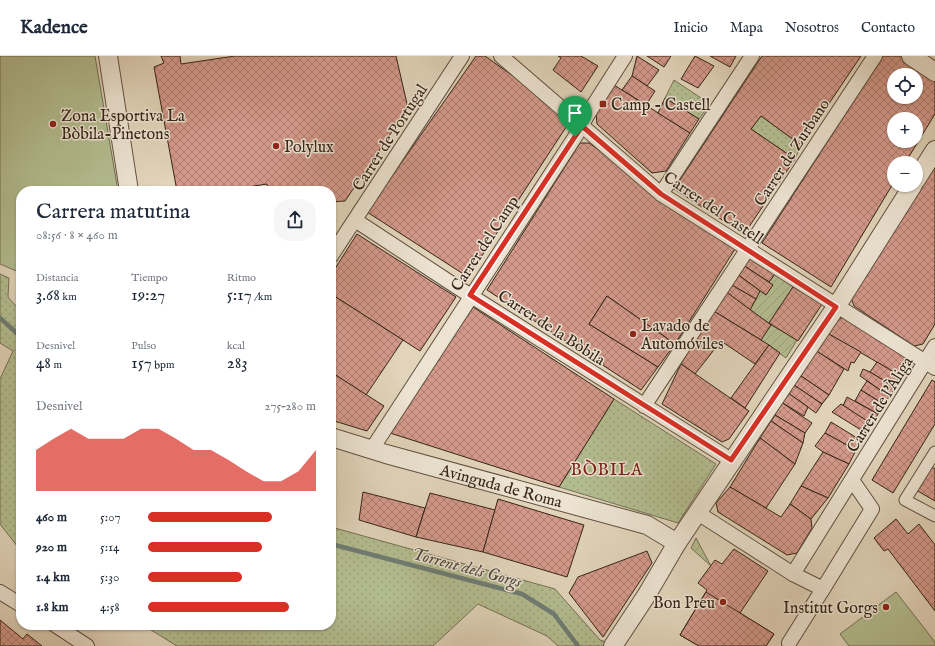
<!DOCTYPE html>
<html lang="es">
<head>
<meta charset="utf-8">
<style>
	:root { --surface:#fff; --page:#f6f6f7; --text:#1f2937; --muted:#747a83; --line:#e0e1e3; --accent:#d93025 }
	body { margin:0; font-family:"IM FELL English",serif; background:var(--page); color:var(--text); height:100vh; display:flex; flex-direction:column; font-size:15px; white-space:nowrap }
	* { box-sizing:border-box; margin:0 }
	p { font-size:13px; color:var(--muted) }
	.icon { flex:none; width:22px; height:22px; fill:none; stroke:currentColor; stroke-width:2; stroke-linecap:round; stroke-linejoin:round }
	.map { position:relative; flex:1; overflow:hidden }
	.side { position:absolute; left:16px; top:130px; width:320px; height:444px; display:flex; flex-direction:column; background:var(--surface); border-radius:16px; box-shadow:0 1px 3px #0004 }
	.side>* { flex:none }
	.tools { position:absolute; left:887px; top:12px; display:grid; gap:8px }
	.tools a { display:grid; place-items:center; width:36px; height:36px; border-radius:50%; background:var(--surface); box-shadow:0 1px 3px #0004; font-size:20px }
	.pin { position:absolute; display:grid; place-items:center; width:34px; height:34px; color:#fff; margin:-41px -17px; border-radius:50% 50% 50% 0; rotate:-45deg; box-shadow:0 0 4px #0007 }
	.pin .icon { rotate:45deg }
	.round { display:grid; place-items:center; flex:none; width:42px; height:42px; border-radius:16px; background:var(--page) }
	.headline { display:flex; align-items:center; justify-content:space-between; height:68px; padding:0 20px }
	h1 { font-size:22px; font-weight:600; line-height:30px }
	.metrics { display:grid; grid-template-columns:repeat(3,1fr); gap:6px; height:68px; padding:4px 20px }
	.metrics div { display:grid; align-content:center }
	.metrics b { font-size:17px; font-weight:600 }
	.metrics small { font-size:11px; font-weight:400 }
	.metrics p { font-size:11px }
	.chart { height:112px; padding:8px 20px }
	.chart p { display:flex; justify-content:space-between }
	.chart svg { width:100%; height:72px; margin-top:4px; fill:var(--accent); opacity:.7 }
	ul { padding:0 20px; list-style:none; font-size:13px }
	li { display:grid; grid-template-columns:64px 48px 1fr; align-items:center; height:30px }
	li i { height:10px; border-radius:5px; background:var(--accent) }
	header { display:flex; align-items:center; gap:24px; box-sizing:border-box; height:56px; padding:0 20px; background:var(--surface); border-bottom:1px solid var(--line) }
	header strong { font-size:19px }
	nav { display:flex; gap:22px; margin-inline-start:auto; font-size:14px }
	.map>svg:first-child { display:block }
	.grass { fill:url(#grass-dots); stroke:#747054 }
	.park { fill:#b3bd90; stroke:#747054 }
	.garden { fill:url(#garden-furrows); stroke:#747054 }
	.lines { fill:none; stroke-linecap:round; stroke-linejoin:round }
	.stream { stroke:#6e7d74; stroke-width:4.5 }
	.building { fill:url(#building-cross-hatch); stroke:#362418; fill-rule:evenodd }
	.pedestrian-casing { stroke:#615040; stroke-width:13 }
	.minor-casing { stroke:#615040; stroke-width:16 }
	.tertiary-casing { stroke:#615040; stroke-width:20 }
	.pedestrian { stroke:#ece3d2; stroke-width:11 }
	.minor { stroke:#ece3d2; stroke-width:14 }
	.tertiary { stroke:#ece3d2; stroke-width:18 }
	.route-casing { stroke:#fff; stroke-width:8 }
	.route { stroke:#d93025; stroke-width:5 }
	.poi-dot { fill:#8f2418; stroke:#ece3d2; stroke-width:1.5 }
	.labels { text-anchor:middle; stroke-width:3; stroke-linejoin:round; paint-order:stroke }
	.poi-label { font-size:16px; fill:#362418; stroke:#ece3d2; text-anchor:start }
	.street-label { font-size:16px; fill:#362418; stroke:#ece3d2 }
	.neighbourhood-label { font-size:17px; letter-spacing:1px; fill:#7a1f14; stroke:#ece3d2 }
	.water-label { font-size:17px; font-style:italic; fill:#4e493e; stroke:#ece3d2 }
</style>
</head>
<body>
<header>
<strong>Kadence</strong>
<nav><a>Inicio</a><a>Mapa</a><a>Nosotros</a><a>Contacto</a></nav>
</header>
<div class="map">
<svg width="935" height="590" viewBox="0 0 935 590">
	<defs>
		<pattern id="grass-dots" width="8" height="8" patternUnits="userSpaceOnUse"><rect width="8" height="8" fill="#b3bd90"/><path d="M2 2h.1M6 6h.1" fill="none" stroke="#9ba27b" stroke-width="1.8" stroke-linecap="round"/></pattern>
		<pattern id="garden-furrows" width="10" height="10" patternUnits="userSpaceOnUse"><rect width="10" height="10" fill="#b3bd90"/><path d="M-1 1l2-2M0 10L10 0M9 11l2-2" fill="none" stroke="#9ba27b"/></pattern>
		<pattern id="building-cross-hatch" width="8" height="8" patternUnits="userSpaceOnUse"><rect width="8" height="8" fill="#d4998b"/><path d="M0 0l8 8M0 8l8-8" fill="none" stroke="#ad7d71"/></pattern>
	</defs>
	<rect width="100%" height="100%" fill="#e1d4ba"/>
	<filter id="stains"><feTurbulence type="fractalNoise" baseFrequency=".005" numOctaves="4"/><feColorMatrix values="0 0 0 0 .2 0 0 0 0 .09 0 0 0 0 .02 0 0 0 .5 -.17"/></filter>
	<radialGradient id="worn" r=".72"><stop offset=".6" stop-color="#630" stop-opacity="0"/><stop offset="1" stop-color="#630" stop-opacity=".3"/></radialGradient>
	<g class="grass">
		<polygon points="674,24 710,48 699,63 665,42"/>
		<polygon points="761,60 801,89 795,103 751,73"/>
		<polygon points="0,218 9,222 8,241 21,256 21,495 0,468 0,323 13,295 0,287"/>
		<polygon points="614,343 716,408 678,467 559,431"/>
		<polygon points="331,471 555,533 600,584 618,590 558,590 547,580 478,548 433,590 177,590 143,569 331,569"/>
	</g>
	<g class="park">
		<polygon points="0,0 95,0 118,135 21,135 21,217 0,208"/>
		<polygon points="896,536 935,586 935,590 849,590 840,578"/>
	</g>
	<g class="garden">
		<polygon points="775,218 793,231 769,267 750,254 760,235 766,239 772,229 769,226"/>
		<polygon points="771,269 797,284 786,302 761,284"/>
		<polygon points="696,482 711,510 691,492"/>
	</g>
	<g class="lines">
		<g class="stream">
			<polyline points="0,262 21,281"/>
			<polyline points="331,488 522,538 554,558 578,590"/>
		</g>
	</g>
	<g class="building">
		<polygon points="161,0 180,0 181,8 235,0 396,0 408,52 345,145 331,146 331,135 268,135 267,128 223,135 177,135 154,11 164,7"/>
		<polygon points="476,0 485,0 572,62 468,221 367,156"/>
		<polygon points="558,0 581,0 598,10 581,36 553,14 561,2"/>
		<polygon points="637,0 659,14 647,30 632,20"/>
		<polygon points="647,0 671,0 664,11"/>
		<polygon points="695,0 714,10 698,32 681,23"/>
		<polygon points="710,0 736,0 730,11"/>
		<polygon points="762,0 861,0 801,89 761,60 751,73 795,103 744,178 674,133"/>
		<path d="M883,0H899L935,25V58L905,107H894V126L831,231L762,187ZM894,19H916V41H894ZM894,63H916V85H894Z"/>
		<polygon points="632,20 655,35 646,49 622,34"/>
		<polygon points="614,29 690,77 666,115 652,117 597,68 596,57"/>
		<polygon points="665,42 699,63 690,77 658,57"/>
		<polygon points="580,87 589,87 735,193 675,288 607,240 589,268 658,311 641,334 487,234"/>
		<polygon points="935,110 935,268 923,288 914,290 854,250 851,242"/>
		<polygon points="357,178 456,241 420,295 331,238 331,219"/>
		<polygon points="750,200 775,218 769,226 743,209"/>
		<polygon points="743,209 773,229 766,239 737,218"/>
		<polygon points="737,218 760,235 756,243 730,228"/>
		<polygon points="730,228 756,243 750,254 725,235"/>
		<polygon points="793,231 822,248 798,285 769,267"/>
		<polygon points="725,235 771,269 761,284 712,254"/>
		<polygon points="331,238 403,284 366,339 331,316"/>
		<polygon points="607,240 675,288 658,311 589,268"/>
		<polygon points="473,251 614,343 559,431 390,377"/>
		<polygon points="712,254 769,289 755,308 721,285 695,318 681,308"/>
		<polygon points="846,261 905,299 906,305 899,319 827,277 837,263"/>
		<polygon points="827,277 861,296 854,307 851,306 848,315 815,294"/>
		<polygon points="769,289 780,297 745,352 731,342"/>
		<polygon points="815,294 844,313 829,339 801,320"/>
		<polygon points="877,306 899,319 896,332 870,316"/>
		<polygon points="681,308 749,355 729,383 722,386 662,348"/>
		<polygon points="863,313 870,316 896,332 889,340 860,320"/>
		<polygon points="334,318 384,350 367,375 331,364 331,324"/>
		<polygon points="801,320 829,339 822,348 794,329"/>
		<polygon points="932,324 935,326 935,368 893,437 872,424"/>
		<polygon points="867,325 889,340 885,349 861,334"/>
		<polygon points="794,329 822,348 816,357 788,337"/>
		<polygon points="861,334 885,349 878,358 855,345"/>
		<polygon points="788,337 808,351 804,360 781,346"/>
		<polygon points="847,341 878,358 872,368 843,350"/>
		<polygon points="781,346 812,367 805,377 775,359"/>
		<polygon points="841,348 872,368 866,377 832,356"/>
		<polygon points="775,359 805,377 803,387 771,365"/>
		<polygon points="771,365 803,387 795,408 760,382"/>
		<polygon points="831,366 862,385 856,394 825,377"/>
		<polygon points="825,377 856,394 849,408 823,396 815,390"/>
		<polygon points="760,382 795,408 766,452 730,431"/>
		<polygon points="823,396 849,408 828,442 801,430"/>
		<polygon points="932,411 935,413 935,445 916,434 921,421"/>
		<polygon points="801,430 828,442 811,463 790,448"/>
		<polygon points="730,431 781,461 790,448 811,463 812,472 797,497 787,499 718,456 716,447"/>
		<polygon points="363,436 425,452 416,481 359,464"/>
		<polygon points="430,437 495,454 483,496 416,481"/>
		<polygon points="498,443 584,469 567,521 483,496"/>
		<polygon points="896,463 908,478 919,468 935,489 935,555 888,493 884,495 874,482"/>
		<polygon points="734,493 768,515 740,557 774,578 766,590 699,590 680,579 707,534 698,527 715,504 722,508"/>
		<polygon points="647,495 652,507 603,581 569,537 578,521"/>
		<polygon points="706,536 774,578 766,590 699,590 680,579"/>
		<polygon points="0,564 23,583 27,578 42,590 0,590"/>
	</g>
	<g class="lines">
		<g class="pedestrian-casing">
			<polyline id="pedestrian" points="935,396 905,444 935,460"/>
		</g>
		<g class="minor-casing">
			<g id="minor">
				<polyline points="501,0 661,138 935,312"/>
				<polyline points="661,138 752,0"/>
				<polyline points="355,164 457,231 731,404"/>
				<polyline points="331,200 462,0"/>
				<polyline points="644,350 875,0"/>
				<polyline points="372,393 575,81 588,58 625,0"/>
				<polyline points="695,460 701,459 793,518 823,533 872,453 852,424"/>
				<polyline points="793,518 935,290"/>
				<polyline points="0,536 21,549"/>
				<polyline points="55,569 87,590"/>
				<polyline points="789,587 823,533"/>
			</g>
		</g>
		<g class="tertiary-casing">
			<g id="tertiary">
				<polyline points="108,0 129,135"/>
				<polyline points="911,0 935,16"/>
				<polyline points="916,124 935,94"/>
				<path id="s1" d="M331,381L386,398L647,469L677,487"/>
				<polyline points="613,590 646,540 677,487 836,251 913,129"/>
			</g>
		</g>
		<use href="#pedestrian" class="pedestrian"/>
		<use href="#minor" class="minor"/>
		<use href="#tertiary" class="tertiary"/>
	</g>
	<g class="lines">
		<g class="route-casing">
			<polygon id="route" points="582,70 661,138 836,251 731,404 470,239"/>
		</g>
		<use href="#route" class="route"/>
	</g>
	<g class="poi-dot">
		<rect x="599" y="44" width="8" height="8" rx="2"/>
		<circle cx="53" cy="68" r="4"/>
		<circle cx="276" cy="90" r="4"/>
		<circle cx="633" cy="278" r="4"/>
		<circle cx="723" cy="546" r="4"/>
		<circle cx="886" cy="551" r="4"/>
	</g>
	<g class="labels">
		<g class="poi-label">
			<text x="611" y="54">Camp - Castell</text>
			<text x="61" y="65">Zona Esportiva La<tspan x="61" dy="18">Bòbila-Pinetons</tspan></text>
			<text x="284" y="96">Polylux</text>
			<text x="641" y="275">Lavado de<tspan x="641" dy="18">Automóviles</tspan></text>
			<text x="715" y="552" text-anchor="end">Bon Preu</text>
			<text x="878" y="557" text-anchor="end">Institut Gorgs</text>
		</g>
		<g class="street-label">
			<text transform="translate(389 81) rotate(-57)" y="6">Carrer de Portugal</text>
			<text transform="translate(791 96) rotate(-57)" y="6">Carrer de Zurbano</text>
			<text transform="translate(714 151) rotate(34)" y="6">Carrer del Castell</text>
			<text transform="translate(484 187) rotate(-57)" y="6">Carrer del Camp</text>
			<text transform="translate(552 271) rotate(33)" y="6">Carrer de la Bòbila</text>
			<text transform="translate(879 348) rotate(-58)" y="6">Carrer de l'Àliga</text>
			<text dy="6" stroke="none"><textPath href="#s1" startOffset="177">Avinguda de Roma</textPath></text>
		</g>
		<g class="neighbourhood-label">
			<text x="607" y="419">BÒBILA</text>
		</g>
		<g class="water-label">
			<text transform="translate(467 511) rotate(15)" y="6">Torrent dels Gorgs</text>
		</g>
	</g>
	<rect width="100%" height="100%" filter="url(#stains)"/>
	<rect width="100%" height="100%" fill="url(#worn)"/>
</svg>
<div class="tools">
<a><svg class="icon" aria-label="locate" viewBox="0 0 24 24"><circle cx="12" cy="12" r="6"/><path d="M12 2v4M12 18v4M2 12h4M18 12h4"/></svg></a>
<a>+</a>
<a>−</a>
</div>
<div class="pin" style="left:575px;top:81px;background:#1e9e55"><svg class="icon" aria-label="arrive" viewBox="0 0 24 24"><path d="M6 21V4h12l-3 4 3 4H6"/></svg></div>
<section class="side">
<div class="headline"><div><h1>Carrera matutina</h1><p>08:56 · 8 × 460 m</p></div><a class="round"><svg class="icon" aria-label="share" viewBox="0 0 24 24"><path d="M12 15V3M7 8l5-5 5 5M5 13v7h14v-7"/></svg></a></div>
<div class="metrics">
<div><p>Distancia</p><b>3.68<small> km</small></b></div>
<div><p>Tiempo</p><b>19:27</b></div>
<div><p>Ritmo</p><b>5:17<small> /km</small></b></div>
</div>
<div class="metrics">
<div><p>Desnivel</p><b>48<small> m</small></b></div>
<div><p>Pulso</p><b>157<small> bpm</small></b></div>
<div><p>kcal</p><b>283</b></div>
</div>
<div class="chart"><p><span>Desnivel</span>275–280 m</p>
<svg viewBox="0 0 160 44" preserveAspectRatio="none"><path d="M0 44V19L10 12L20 6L30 12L40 12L50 12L60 6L70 6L80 12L90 19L100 19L110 25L120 32L130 38L140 38L150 32L160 19V44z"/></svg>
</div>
<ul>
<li><b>460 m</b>5:07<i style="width:74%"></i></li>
<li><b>920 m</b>5:14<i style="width:68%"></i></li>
<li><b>1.4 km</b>5:30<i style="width:56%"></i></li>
<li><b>1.8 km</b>4:58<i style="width:84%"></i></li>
</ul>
</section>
</div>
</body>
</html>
